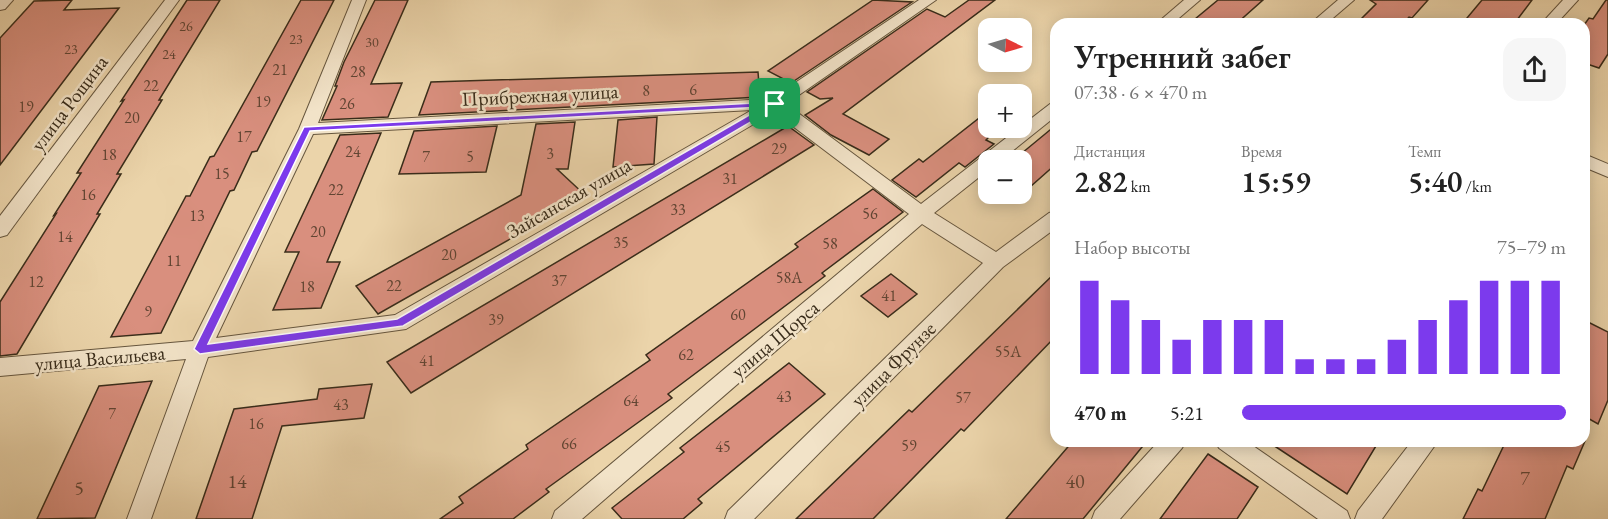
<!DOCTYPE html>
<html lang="ru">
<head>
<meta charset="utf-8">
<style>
	:root { --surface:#fff; --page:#f6f6f6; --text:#222; --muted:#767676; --accent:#7c3aed }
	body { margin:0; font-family:"EB Garamond",serif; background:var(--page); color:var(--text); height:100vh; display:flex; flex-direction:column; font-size:22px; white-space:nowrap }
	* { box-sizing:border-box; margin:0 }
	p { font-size:20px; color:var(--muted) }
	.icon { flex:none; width:33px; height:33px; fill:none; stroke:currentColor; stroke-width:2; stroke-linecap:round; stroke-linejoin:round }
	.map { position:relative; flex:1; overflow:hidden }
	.side { position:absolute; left:1050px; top:18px; width:540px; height:429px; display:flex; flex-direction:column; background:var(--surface); border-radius:18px; box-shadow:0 3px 15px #0003 }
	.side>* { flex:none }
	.needle { width:39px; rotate:95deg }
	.fabs { position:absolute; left:978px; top:18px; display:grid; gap:12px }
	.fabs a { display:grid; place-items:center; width:54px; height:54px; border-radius:12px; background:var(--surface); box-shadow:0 3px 15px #0003; font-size:30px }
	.pin { position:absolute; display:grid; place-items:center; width:51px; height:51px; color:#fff; margin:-26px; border-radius:12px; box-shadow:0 3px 9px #0006 }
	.round { display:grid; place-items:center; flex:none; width:63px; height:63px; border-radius:18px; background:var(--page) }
	.overview { display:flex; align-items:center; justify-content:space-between; height:102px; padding:0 24px }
	h1 { font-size:33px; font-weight:600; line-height:45px }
	.figures { display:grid; grid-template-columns:repeat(3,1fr); gap:9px; height:102px; padding:6px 24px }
	.figures div { display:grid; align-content:center }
	.figures b { font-size:30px; font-weight:600 }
	.figures small { font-size:16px; font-weight:400 }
	.figures p { font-size:16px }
	.chart { height:168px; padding:12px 24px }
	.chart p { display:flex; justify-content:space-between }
	.chart svg { width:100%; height:108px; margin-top:6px; stroke:var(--accent); stroke-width:6 }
	ul { padding:0 24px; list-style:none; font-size:20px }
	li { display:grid; grid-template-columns:96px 72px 1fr; align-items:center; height:45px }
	li i { height:15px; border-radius:8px; background:var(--accent) }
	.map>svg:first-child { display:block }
	.building { fill:#d98f7e; stroke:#392c1a; stroke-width:1.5 }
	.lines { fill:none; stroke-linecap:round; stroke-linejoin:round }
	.street-casing { stroke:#66563e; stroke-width:2 }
	.street { fill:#f2e3c8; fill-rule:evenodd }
	.route { fill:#7c3aed; stroke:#fff; stroke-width:1.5; fill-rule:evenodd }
	.labels { text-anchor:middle; stroke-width:5; stroke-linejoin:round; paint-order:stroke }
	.far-number-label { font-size:14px; fill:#614533 }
	.number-label { font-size:16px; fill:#614533 }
	.street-label { font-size:20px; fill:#392c1a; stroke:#f2e3c8 }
	.near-number-label { font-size:20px; fill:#614533 }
</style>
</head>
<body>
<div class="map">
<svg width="1608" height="519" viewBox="0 0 1608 519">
	<rect width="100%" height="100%" fill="#ebd4aa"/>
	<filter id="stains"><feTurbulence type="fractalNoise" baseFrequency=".00333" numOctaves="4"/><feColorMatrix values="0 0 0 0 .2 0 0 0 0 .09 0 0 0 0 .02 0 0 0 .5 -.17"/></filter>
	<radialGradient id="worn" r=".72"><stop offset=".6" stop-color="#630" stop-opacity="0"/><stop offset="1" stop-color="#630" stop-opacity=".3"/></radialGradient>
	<g class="building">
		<polygon points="72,0 64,10 119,8 0,165 0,38 34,1"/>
		<polygon points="187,0 220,0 159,100 162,100 117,174 121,174 97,214 100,214 17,354 0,356 0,302 56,214 54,215 81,173 77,173 124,100 121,101"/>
		<polygon points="301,0 334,0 257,151 252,152 234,190 230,191 161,333 111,337 186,196 190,196 210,157 214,156"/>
		<polygon points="375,0 408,0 371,84 402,83 388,117 322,120 337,86 335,86 344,62"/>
		<polygon points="873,0 912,2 791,83 768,71"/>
		<polygon points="969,0 995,0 843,114 889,139 869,155 831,135 805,115 833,98 820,99 807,92 927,9 945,17"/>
		<polygon points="1218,0 1263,0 1236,24 1189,24"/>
		<polygon points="1370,0 1428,0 1412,18 1409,17 1403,24 1356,24 1376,4"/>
		<polygon points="1482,0 1532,0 1514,24 1462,24"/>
		<polygon points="1606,0 1608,0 1608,54 1599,68 1584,63 1584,25 1589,18 1593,19"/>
		<polygon points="758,72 760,97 419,115 431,82"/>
		<polygon points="988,111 988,138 986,140 994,144 965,167 959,163 916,197 892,180 919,159 923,162"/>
		<polygon points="657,117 654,164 613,167 618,120"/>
		<polygon points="575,122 568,169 557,169 586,196 378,314 356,286 521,195 536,124"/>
		<polygon points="1056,125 1056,164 1022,194 1022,160 1004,160 1012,154 1022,160 1022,153"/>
		<polygon points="497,126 486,172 399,174 414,131"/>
		<polygon points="788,126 814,145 411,393 387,362"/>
		<polygon points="381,133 327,262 340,262 321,308 273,310 299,252 285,252 340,135"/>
		<polygon points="873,189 903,212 822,273 825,276 668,394 672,398 546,489 549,492 513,519 440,519 463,503 459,497 528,449 526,445 650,360 646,355 798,247 795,244"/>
		<polygon points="1056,272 1056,336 964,431 961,429 873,519 796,519 909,410 912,412"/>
		<polygon points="891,274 917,294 888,317 861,296"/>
		<polygon points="1584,320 1608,332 1608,400 1598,424 1584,416"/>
		<polygon points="789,363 825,394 698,499 702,503 683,519 622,519 612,508 684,452 680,448"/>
		<polygon points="152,381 95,518 37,519 99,386"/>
		<polygon points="372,384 364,418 282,426 252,519 196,519 234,409 317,399 319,389"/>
		<polygon points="1073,441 1147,441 1083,519 1006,519"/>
		<polygon points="1267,441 1379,441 1347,494"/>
		<polygon points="1506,441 1585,441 1573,469 1567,466 1545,519 1463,519 1478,489 1482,491"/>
		<polygon points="1208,454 1258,487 1237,519 1160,519"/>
	</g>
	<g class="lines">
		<g class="street-casing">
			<g id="street">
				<polygon points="0,0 13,0 5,9 0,10"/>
				<polygon points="165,0 179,0 7,235 0,237 0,216"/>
				<path d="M352,0H366L318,123L771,99L919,0H936L786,104L921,204L1050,104L1056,103V116L1001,160H988V170L934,213L996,252L1049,213L1056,211V228L1003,267L754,519H725L728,511L983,263L922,224L582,519H552L555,511L909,214L774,112L406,329L208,357L151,519H127L186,359L0,376V358L193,341L299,129ZM752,110L395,315L216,338L313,134Z"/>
				<polygon points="1184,0 1200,0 1172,24 1156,24"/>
				<polygon points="1338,0 1354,0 1326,24 1310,24"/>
				<polygon points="1563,0 1578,0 1556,24 1541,24"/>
				<polygon points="1584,154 1608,164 1608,177 1584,167"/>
				<polygon points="1159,441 1186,441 1182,448 1120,519 1092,519 1095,511"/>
				<polygon points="1215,441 1246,441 1347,511 1350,519 1318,519 1219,448"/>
				<polygon points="1412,441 1438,441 1382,519 1355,519 1358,511"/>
			</g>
		</g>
		<use href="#street" class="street"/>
	</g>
	<path class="route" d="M775,102L779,104L778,106L403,326L200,354L194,349L304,127ZM763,107L397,319L208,344L310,131Z"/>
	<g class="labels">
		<g class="far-number-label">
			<text x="186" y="31">26</text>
			<text x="296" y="44">23</text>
			<text x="372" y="47">30</text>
			<text x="71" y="54">23</text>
			<text x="169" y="59">24</text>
		</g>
		<g class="number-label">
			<text x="280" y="75">21</text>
			<text x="358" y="77">28</text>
			<text x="151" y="91">22</text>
			<text x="693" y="95">6</text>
			<text x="646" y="96">8</text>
			<text x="263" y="107">19</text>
			<text x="347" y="109">26</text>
			<text x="26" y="112">19</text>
			<text x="132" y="123">20</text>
			<text x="244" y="142">17</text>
			<text x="779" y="154">29</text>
			<text x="353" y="157">24</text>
			<text x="550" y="159">3</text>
			<text x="109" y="160">18</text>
			<text x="426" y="162">7</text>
			<text x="470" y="162">5</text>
			<text x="222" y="179">15</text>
			<text x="730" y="184">31</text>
			<text x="336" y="195">22</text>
			<text x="88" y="200">16</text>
			<text x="678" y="215">33</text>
			<text x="870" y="219">56</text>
			<text x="197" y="221">13</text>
			<text x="318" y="237">20</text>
			<text x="65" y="242">14</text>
			<text x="621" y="248">35</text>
			<text x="830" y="249">58</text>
			<text x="449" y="260">20</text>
			<text x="174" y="266">11</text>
			<text x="789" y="283">58А</text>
			<text x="559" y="286">37</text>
			<text x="36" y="287">12</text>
			<text x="394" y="291">22</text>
			<text x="307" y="292">18</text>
			<text x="889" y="301">41</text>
			<text x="148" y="317">9</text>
			<text x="738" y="320">60</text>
			<text x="496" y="325">39</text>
			<text x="1008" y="357">55А</text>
			<text x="686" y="360">62</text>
			<text x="427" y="366">41</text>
			<text x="784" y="402">43</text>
			<text x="963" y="403">57</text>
			<text x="631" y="406">64</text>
			<text x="341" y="410">43</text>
			<text x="112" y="419">7</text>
			<text x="256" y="429">16</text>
			<text x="569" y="449">66</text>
			<text x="909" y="451">59</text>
			<text x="723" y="452">45</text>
		</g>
		<g class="street-label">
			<text transform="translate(540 95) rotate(-3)" y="7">Прибрежная улица</text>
			<text transform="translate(69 103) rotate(-53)" y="7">улица Рощина</text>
			<text transform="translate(569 198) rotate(-30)" y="7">Зайсанская улица</text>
			<text transform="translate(775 339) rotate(-40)" y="7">улица Щорса</text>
			<text transform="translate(100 358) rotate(-5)" y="7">улица Васильева</text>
			<text transform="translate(893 364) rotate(-45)" y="7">улица Фрунзе</text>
		</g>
		<g class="near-number-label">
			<text x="1525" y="485">7</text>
			<text x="237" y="488">14</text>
			<text x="1075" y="488">40</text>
			<text x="79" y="495">5</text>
		</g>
	</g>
	<rect width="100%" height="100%" filter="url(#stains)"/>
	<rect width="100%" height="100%" fill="url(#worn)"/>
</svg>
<div class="fabs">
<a><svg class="needle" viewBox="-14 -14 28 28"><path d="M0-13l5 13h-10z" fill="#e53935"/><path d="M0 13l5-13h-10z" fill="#767676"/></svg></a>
<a>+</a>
<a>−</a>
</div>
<div class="pin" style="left:775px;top:104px;background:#1e9e55"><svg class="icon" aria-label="arrive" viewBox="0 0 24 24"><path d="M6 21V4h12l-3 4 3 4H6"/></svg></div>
<section class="side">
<div class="overview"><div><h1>Утренний забег</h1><p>07:38 · 6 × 470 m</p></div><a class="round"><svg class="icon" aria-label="share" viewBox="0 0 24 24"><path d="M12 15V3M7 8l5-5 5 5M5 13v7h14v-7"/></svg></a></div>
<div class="figures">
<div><p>Дистанция</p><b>2.82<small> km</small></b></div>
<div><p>Время</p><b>15:59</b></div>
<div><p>Темп</p><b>5:40<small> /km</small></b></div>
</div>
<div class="chart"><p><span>Набор высоты</span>75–79 m</p>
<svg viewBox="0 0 160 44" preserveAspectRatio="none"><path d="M5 44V6M15 44V14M25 44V22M35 44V30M45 44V22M55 44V22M65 44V22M75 44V38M85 44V38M95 44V38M105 44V30M115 44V22M125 44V14M135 44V6M145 44V6M155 44V6"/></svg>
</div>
<ul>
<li><b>470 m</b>5:21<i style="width:100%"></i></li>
</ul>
</section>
</div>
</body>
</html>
